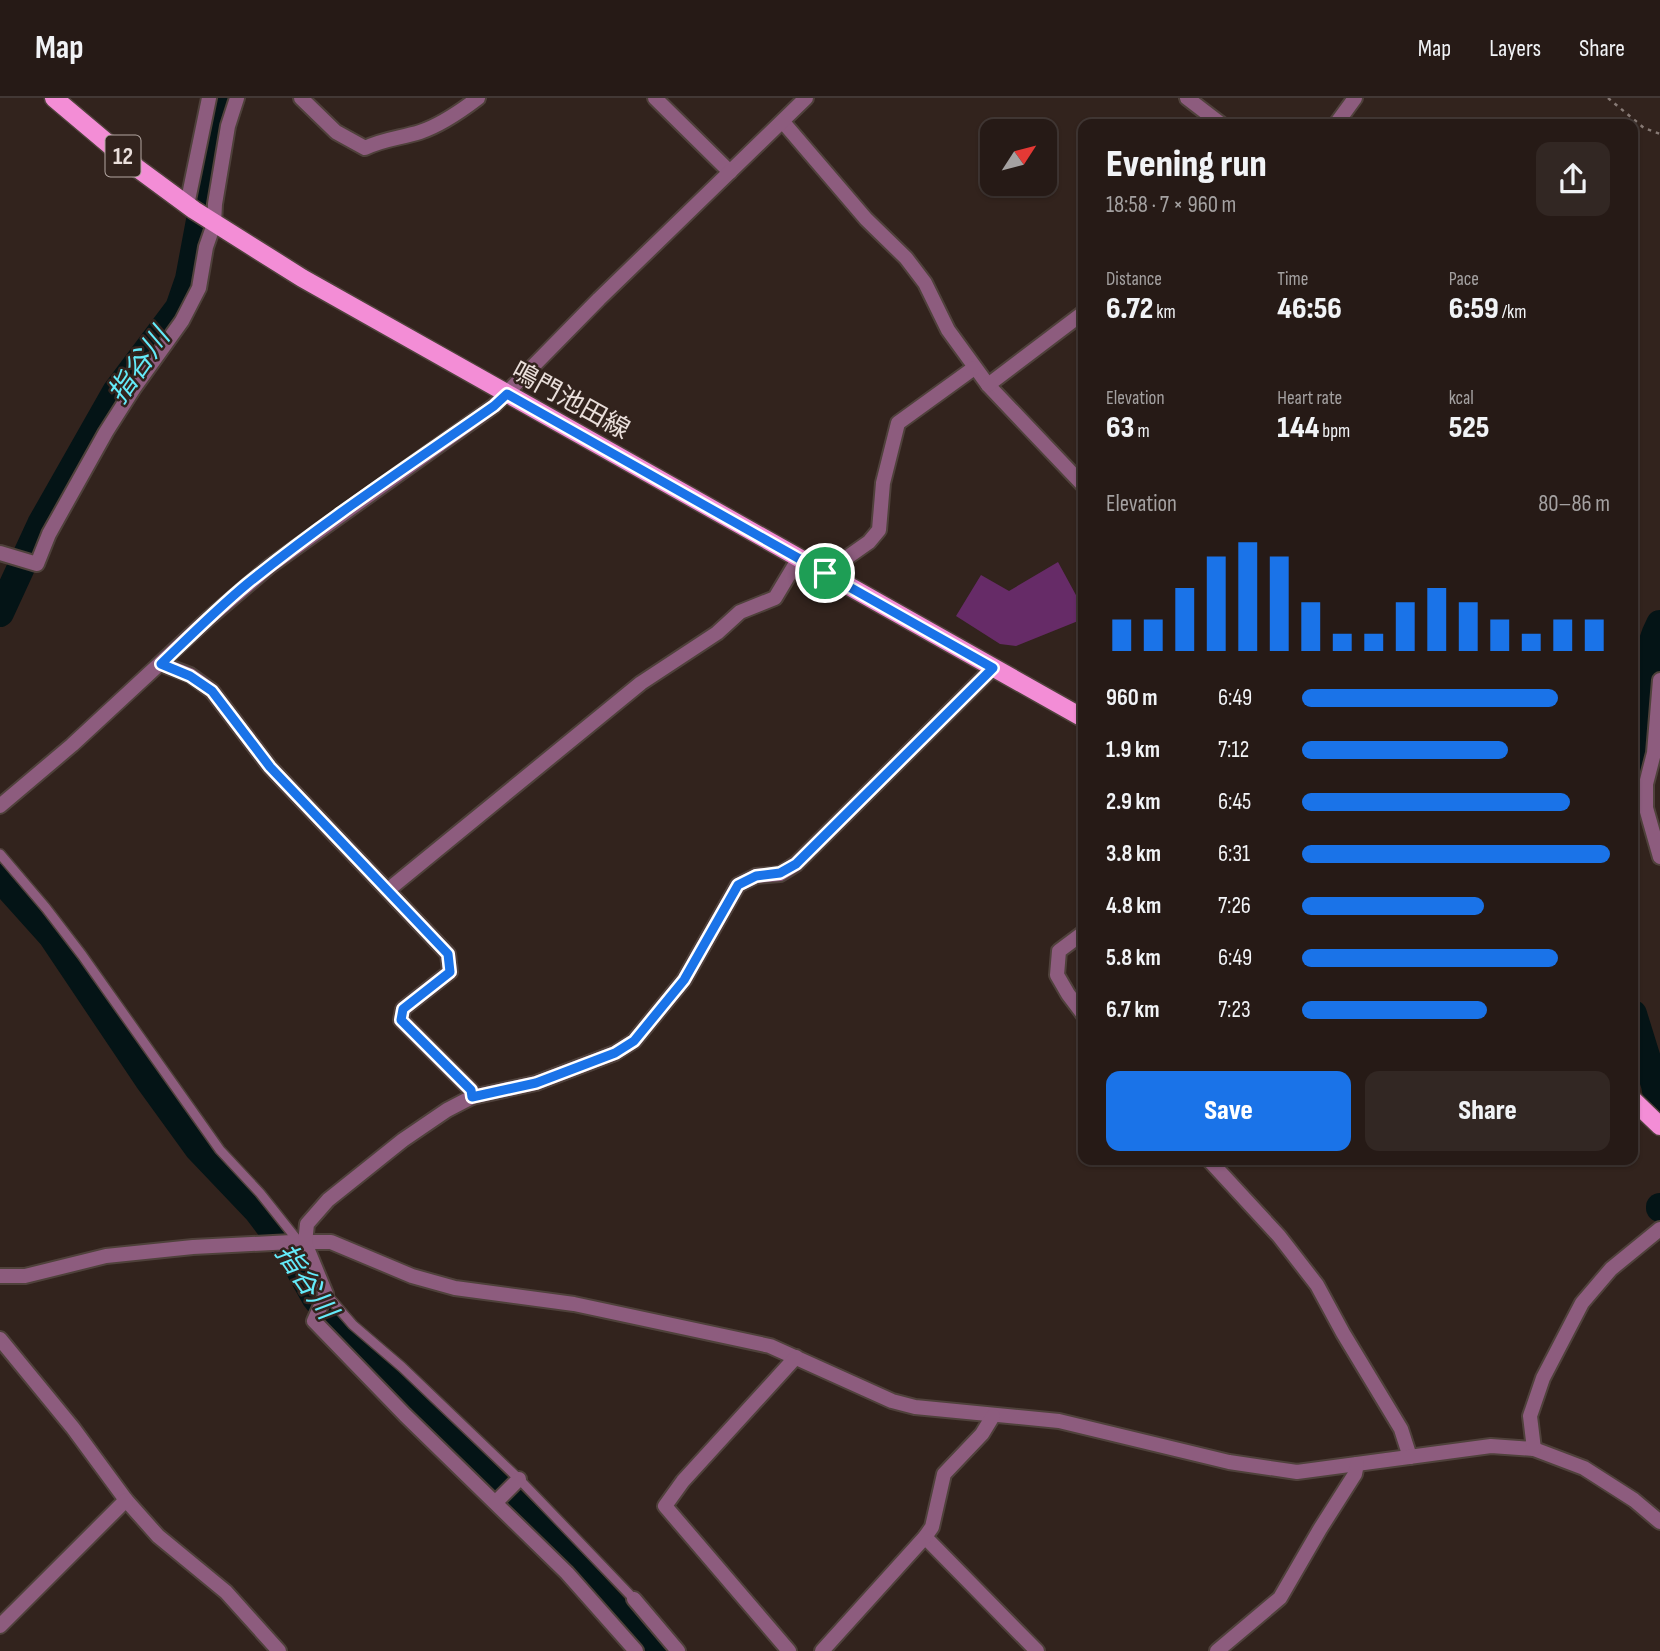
<!DOCTYPE html>
<html lang="en">
<head>
<meta charset="utf-8">
<style>
	:root { --surface:#261a16; --page:#322723; --text:#f1f3f6; --muted:#a4a1a1; --line:#423835; --accent:#1a73e8 }
	body { margin:0; font-family:"Sofia Sans Condensed","Noto Sans JP",sans-serif; background:var(--page); color:var(--text); height:100vh; display:flex; flex-direction:column; font-size:26px; white-space:nowrap }
	* { box-sizing:border-box; margin:0 }
	p { font-size:23px; color:var(--muted) }
	.icon { flex:none; width:38px; height:38px; fill:none; stroke:currentColor; stroke-width:2; stroke-linecap:round; stroke-linejoin:round }
	.map { position:relative; flex:1; overflow:hidden }
	.drawer { position:absolute; left:1078px; top:21px; width:560px; height:1046px; display:flex; flex-direction:column; background:var(--surface); border-radius:14px; box-shadow:0 2px 5px #0004,0 0 0 2px var(--line) }
	.drawer>* { flex:none }
	.needle { width:46px; rotate:54deg }
	.fabs { position:absolute; left:980px; top:21px; display:grid; gap:14px }
	.fabs a { display:grid; place-items:center; width:77px; height:77px; border-radius:14px; background:var(--surface); box-shadow:0 2px 5px #0004,0 0 0 2px var(--line); font-size:35px }
	.pin { position:absolute; display:grid; place-items:center; width:60px; height:60px; color:#fff; margin:-30px; border:4px solid #fff; border-radius:50%; box-shadow:0 2px 7px #0007 }
	.round { display:grid; place-items:center; flex:none; width:74px; height:74px; border-radius:14px; background:var(--page) }
	.headline { display:flex; align-items:center; justify-content:space-between; height:119px; padding:0 28px }
	h1 { font-size:38px; font-weight:800; line-height:52px }
	.metrics { display:grid; grid-template-columns:repeat(3,1fr); gap:10px; height:119px; padding:7px 28px }
	.metrics div { display:grid; align-content:center }
	.metrics b { font-size:30px; font-weight:800 }
	.metrics small { font-size:19px; font-weight:400 }
	.metrics p { font-size:19px }
	.chart { height:196px; padding:14px 28px }
	.chart p { display:flex; justify-content:space-between }
	.chart svg { width:100%; height:126px; margin-top:7px; stroke:var(--accent); stroke-width:6 }
	.primary-button { display:flex; gap:14px; margin-top:auto; padding:14px 28px }
	.primary-button a { flex:1; height:80px; border-radius:14px; background:var(--accent); color:#fff; font-size:28px; font-weight:800; line-height:80px; text-align:center }
	.primary-button a+a { background:var(--page); color:var(--text) }
	ul { padding:0 28px; list-style:none; font-size:23px }
	li { display:grid; grid-template-columns:112px 84px 1fr; align-items:center; height:52px }
	li i { height:18px; border-radius:9px; background:var(--accent) }
	header { display:flex; align-items:center; gap:42px; box-sizing:border-box; height:98px; padding:0 35px; background:var(--surface); border-bottom:2px solid var(--line) }
	header strong { font-size:33px }
	nav { display:flex; gap:38px; margin-inline-start:auto; font-size:24px }
	.map>svg:first-child { display:block }
	.lines { fill:none; stroke-linecap:round; stroke-linejoin:round }
	.river { stroke:#041416; stroke-width:28 }
	.building { fill:#662b67 }
	.lane-casing { stroke:#4f413b; stroke-width:12 }
	.street-casing { stroke:#4f413b; stroke-width:18 }
	.primary-casing { stroke:#4f413b; stroke-width:21 }
	.path { stroke:#877a75; stroke-width:2.5; stroke-dasharray:3.5 5; stroke-linecap:butt }
	.lane { stroke:#8d5c7e; stroke-width:9 }
	.street { stroke:#8d5c7e; stroke-width:14 }
	.primary { stroke:#f38dd6; stroke-width:18 }
	.route-casing { stroke:#fff; stroke-width:14 }
	.route { stroke:#1a73e8; stroke-width:9 }
	.labels { text-anchor:middle; stroke-width:5; stroke-linejoin:round; paint-order:stroke }
	.shield { fill:#32231d; stroke:#b3a7a2; stroke-width:2 }
	.shield-label { font-size:24px; font-weight:bold; fill:#eadfdb }
	.street-label { font-size:26px; fill:#eadfdb; stroke:#32231d }
	.water-label { font-size:28px; font-style:italic; fill:#64ebfa; stroke:#32231d }
</style>
</head>
<body>
<header>
<strong>Map</strong>
<nav><a>Map</a><a>Layers</a><a>Share</a></nav>
</header>
<div class="map">
<svg width="1660" height="1553" viewBox="0 0 1660 1553">
	<rect width="100%" height="100%" fill="#32231d"/>
	<g class="lines">
		<g class="river">
			<polyline points="0,515 41,426 116,294 179,210 189,181 223,0"/>
			<path d="M1633,684C1637,671 1644,656 1645,641C1648,603 1641,562 1660,526"/>
			<polyline points="0,780 52,838 148,981 198,1050 257,1112 292,1158 315,1199 346,1238 552,1443 654,1553"/>
			<polyline points="1633,916 1655,987 1660,1014"/>
			<polyline points="1660,1109 1660,1110"/>
		</g>
	</g>
	<polygon class="building" points="1058,464 1083,510 1083,521 1016,548 1000,546 956,518 981,477 1009,493"/>
	<g class="lines">
		<g class="lane-casing">
			<g id="lane">
				<polyline points="0,756 46,810 82,857 220,1052 260,1095 299,1144"/>
				<polyline points="326,1196 353,1227 402,1269 519,1381 634,1501"/>
			</g>
		</g>
		<g class="street-casing">
			<g id="street">
				<path d="M301,0L336,34L365,50C383,41 401,40 420,34C441,27 461,13 478,0"/>
				<polyline points="655,0 730,74"/>
				<polyline points="1187,0 1221,26"/>
				<polyline points="783,24 866,121 906,160 925,185 948,232 988,287 1083,387"/>
				<polyline points="1336,26 1355,0"/>
				<polyline points="187,107 209,0"/>
				<polyline points="988,287 1083,215"/>
				<polyline points="0,455 37,466 49,436 106,334 134,290 182,223 199,190 206,149 214,126 215,106 228,28 237,0"/>
				<polyline points="825,475 869,444 879,432 883,385 898,325 974,270"/>
				<polyline points="161,566 190,577 212,593 270,669 448,856 450,874 403,911 401,922 471,992 472,999"/>
				<polyline points="1660,582 1654,655 1646,686 1646,710 1660,759"/>
				<polyline points="0,708 72,647 208,521 270,468 494,308 599,201 806,0"/>
				<polyline points="388,792 641,585 717,535 740,514 775,500 799,460"/>
				<polyline points="1083,835 1059,853 1057,877 1068,896 1083,916"/>
				<polyline points="1209,1062 1279,1138 1317,1187 1343,1235 1401,1331 1410,1359"/>
				<polyline points="0,1178 25,1178 106,1158 193,1149 292,1144 331,1144 412,1178 455,1190 574,1206 770,1248 892,1303 915,1309 1059,1323 1229,1364 1297,1374 1491,1348 1534,1351 1584,1370 1634,1402 1660,1424"/>
				<polyline points="0,1241 73,1330 126,1402 158,1438 226,1494 279,1553"/>
				<polyline points="1534,1351 1530,1318 1543,1280 1582,1205 1611,1171 1660,1131"/>
				<polyline points="496,1404 519,1381"/>
				<polyline points="925,1439 1037,1553"/>
				<polyline points="634,1501 678,1553"/>
				<polyline points="0,1528 126,1402"/>
				<polyline points="636,1553 567,1475 405,1317 314,1223 326,1196 305,1145 307,1126 328,1102 403,1042 447,1012 472,999 536,985 615,955 634,943 684,882 738,787 756,778 780,776 796,766 993,570"/>
				<polyline points="789,1553 665,1408 683,1383 796,1259"/>
				<polyline points="822,1553 925,1439 932,1429 944,1376 982,1336 993,1318"/>
				<polyline points="1217,1553 1280,1500 1320,1431 1355,1376 1357,1366"/>
			</g>
		</g>
		<g class="primary-casing">
			<g id="primary">
				<polyline points="54,0 137,70 194,112 302,180 1083,620"/>
				<polyline points="1633,1002 1660,1028"/>
			</g>
		</g>
		<polyline class="path" points="1608,0 1644,30 1660,36"/>
		<use href="#lane" class="lane"/>
		<use href="#street" class="street"/>
		<use href="#primary" class="primary"/>
	</g>
	<g class="lines">
		<g class="route-casing">
			<path id="route" d="M507,296L993,570L796,766L780,775L756,778L738,787L684,882L634,943L615,955L536,985L472,999L471,992L401,922L403,911L450,874L448,856L270,669L212,593L190,578L161,566C189,539 217,511 247,486C326,422 411,366 494,308Z"/>
		</g>
		<use href="#route" class="route"/>
	</g>
	<g class="labels">
		<rect class="shield" x="105.5" y="37.5" width="35" height="41" rx="5"/>
		<g class="shield-label">
			<text x="123" y="66">12</text>
		</g>
		<g class="street-label">
			<text transform="translate(571 302) rotate(29)" y="9">鳴門池田線</text>
		</g>
		<g class="water-label">
			<text transform="translate(138 267) rotate(-55)" y="10">指谷川</text>
			<text transform="translate(307 1183) rotate(55)" y="10">指谷川</text>
		</g>
	</g>
</svg>
<div class="fabs">
<a><svg class="needle" viewBox="-14 -14 28 28"><path d="M0-13l5 13h-10z" fill="#e53935"/><path d="M0 13l5-13h-10z" fill="#a4a1a1"/></svg></a>
</div>
<div class="pin" style="left:825px;top:475px;background:#1e9e55"><svg class="icon" aria-label="arrive" viewBox="0 0 24 24"><path d="M6 21V4h12l-3 4 3 4H6"/></svg></div>
<section class="drawer">
<div class="headline"><div><h1>Evening run</h1><p>18:58 · 7 × 960 m</p></div><a class="round"><svg class="icon" aria-label="share" viewBox="0 0 24 24"><path d="M12 15V3M7 8l5-5 5 5M5 13v7h14v-7"/></svg></a></div>
<div class="metrics">
<div><p>Distance</p><b>6.72<small> km</small></b></div>
<div><p>Time</p><b>46:56</b></div>
<div><p>Pace</p><b>6:59<small> /km</small></b></div>
</div>
<div class="metrics">
<div><p>Elevation</p><b>63<small> m</small></b></div>
<div><p>Heart rate</p><b>144<small> bpm</small></b></div>
<div><p>kcal</p><b>525</b></div>
</div>
<div class="chart"><p><span>Elevation</span>80–86 m</p>
<svg viewBox="0 0 160 44" preserveAspectRatio="none"><path d="M5 44V33M15 44V33M25 44V22M35 44V11M45 44V6M55 44V11M65 44V27M75 44V38M85 44V38M95 44V27M105 44V22M115 44V27M125 44V33M135 44V38M145 44V33M155 44V33"/></svg>
</div>
<ul>
<li><b>960 m</b>6:49<i style="width:83%"></i></li>
<li><b>1.9 km</b>7:12<i style="width:67%"></i></li>
<li><b>2.9 km</b>6:45<i style="width:87%"></i></li>
<li><b>3.8 km</b>6:31<i style="width:100%"></i></li>
<li><b>4.8 km</b>7:26<i style="width:59%"></i></li>
<li><b>5.8 km</b>6:49<i style="width:83%"></i></li>
<li><b>6.7 km</b>7:23<i style="width:60%"></i></li>
</ul>
<div class="primary-button"><a>Save</a><a>Share</a></div>
</section>
</div>
</body>
</html>
